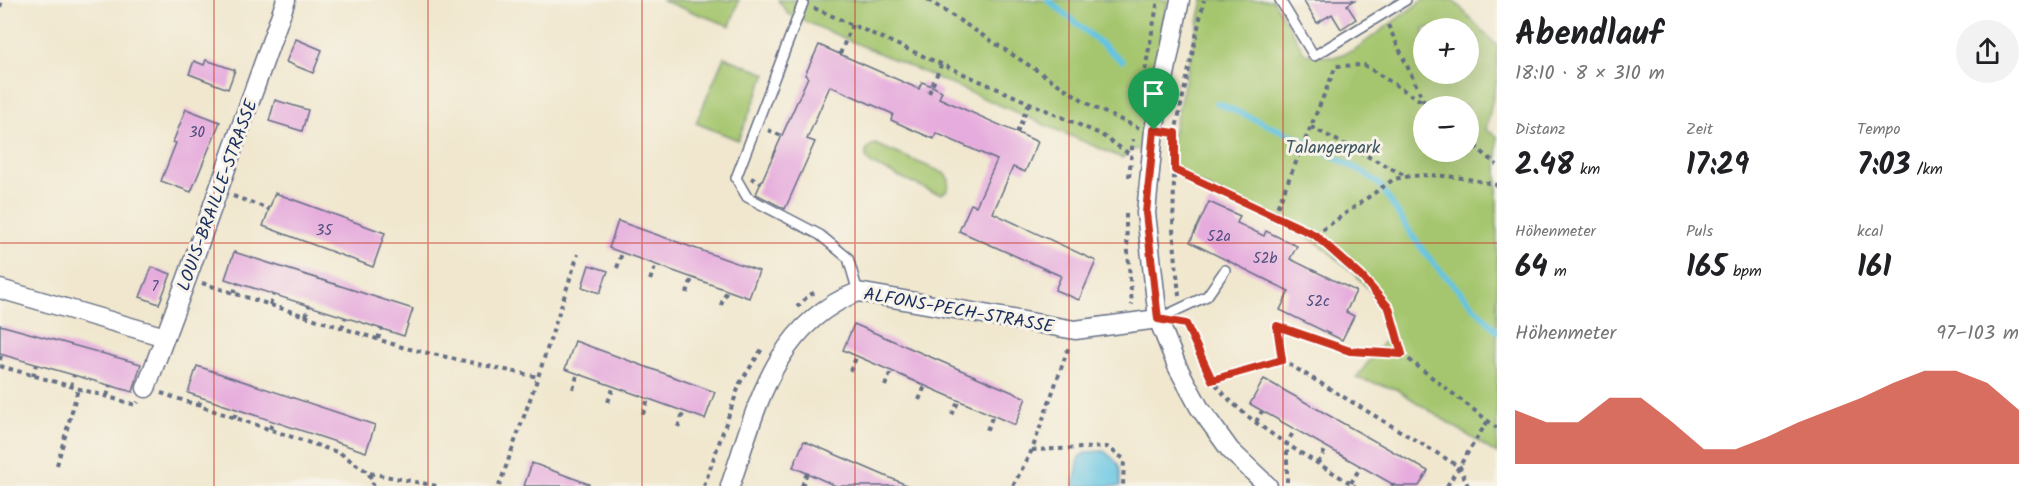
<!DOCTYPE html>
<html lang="de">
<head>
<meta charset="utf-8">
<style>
	:root { --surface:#fff; --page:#f2f2f2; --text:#202124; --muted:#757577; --accent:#c8321e }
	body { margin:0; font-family:Kalam,sans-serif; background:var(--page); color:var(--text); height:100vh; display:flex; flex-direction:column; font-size:22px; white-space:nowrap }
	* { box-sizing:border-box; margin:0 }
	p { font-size:20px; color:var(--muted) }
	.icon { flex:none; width:33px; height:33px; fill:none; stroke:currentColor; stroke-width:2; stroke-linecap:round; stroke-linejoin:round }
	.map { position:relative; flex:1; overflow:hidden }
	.details { display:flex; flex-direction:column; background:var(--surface); width:540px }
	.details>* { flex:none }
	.buttons { position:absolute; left:1413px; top:18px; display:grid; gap:12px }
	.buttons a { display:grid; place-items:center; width:66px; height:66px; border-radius:50%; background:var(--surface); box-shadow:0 6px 24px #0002; font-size:30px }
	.pin { position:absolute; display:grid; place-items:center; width:51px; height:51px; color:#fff; margin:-62px -26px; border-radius:50% 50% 50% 0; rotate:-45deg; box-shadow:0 0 6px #0007 }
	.pin .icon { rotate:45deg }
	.round { display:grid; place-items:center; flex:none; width:63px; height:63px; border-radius:32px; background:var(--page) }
	.headline { display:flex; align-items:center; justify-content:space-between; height:102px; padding:0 18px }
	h1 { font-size:33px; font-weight:800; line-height:45px }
	.figures { display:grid; grid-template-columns:repeat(3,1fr); gap:9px; height:102px; padding:6px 18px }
	.figures div { display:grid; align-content:center }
	.figures b { font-size:30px; font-weight:800 }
	.figures small { font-size:16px; font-weight:400 }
	.figures p { font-size:16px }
	.chart { height:168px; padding:12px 18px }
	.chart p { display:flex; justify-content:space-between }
	.chart svg { width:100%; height:108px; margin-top:6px; fill:var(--accent); opacity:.7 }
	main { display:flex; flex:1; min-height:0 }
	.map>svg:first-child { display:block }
	.green { fill:#a5c66e; stroke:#607a66; stroke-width:1.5; fill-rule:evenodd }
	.water { fill:#64c4e2; stroke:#407aa0; stroke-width:1.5 }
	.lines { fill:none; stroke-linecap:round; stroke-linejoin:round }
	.stream { stroke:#64c4e2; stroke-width:6 }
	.building { fill:#e6acdd }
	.lane-casing { stroke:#666f85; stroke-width:12 }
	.street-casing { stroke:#666f85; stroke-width:21 }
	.path { stroke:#666f85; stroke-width:4; stroke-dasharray:4.5 4.5; stroke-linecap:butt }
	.lane { stroke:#fff; stroke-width:9 }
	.street { stroke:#fff; stroke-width:18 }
	.route-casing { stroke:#fff; stroke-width:12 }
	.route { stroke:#c8321e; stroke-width:8 }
	.grid { fill:none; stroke:#c8321e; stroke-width:1.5; stroke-opacity:0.55 }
	.labels { text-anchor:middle; stroke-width:6; stroke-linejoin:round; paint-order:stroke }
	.number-label { font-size:15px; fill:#4e4e7e }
	.park-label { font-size:18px; fill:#3e5562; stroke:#f7f3e8 }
	.street-label { font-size:18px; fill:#1b2f5e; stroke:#f7f3e8 }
</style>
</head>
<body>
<main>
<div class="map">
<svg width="1497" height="486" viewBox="0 0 1497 486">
	<rect width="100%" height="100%" fill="#f7f3e8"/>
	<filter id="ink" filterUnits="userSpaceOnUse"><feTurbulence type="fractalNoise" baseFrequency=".0167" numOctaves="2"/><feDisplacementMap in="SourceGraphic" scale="12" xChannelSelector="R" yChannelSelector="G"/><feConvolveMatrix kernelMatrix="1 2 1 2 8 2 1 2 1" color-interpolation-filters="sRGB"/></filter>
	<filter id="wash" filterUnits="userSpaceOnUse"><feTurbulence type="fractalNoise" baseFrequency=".008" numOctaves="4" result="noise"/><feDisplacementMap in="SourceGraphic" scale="24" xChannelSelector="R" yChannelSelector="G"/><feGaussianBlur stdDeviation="1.35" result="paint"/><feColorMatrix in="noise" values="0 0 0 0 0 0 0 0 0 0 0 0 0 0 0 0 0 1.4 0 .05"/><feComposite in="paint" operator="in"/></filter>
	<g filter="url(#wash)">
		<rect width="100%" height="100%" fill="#f0e7ce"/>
		<g class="green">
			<polygon points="661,0 739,0 730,26"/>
			<polygon points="778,0 1168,0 1145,115 1142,149 1131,150 1122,158 788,14"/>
			<path d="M1203,0H1273L1305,54L1334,57L1354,50L1423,0H1453L1497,46V79L1486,130L1497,136V454L1396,389L1356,378L1389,335L1381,303L1354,273L1319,244L1283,222L1172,170V138ZM1424,28H1468V74H1424ZM1424,106H1468V152H1424Z"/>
			<polygon points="724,57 766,74 738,140 696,123"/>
			<path d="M875,144L944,173L949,180L948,189L942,194L933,192L871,164L866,158C865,151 868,146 875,144Z"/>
		</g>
		<path class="water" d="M1104,451C1121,464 1121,465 1120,486H1074L1079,457L1087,452Z"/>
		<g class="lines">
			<g class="stream">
				<polyline points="1048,0 1122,61"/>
				<polyline points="1217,103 1305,141 1366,174 1380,185 1413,237 1433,263 1497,331"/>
			</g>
		</g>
		<g id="blocks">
			<g class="building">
				<polygon points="1303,0 1355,0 1347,5 1356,19 1341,29 1332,14 1317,23"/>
				<polygon points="296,39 322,50 313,73 286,62"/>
				<polygon points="819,45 919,89 922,82 932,86 942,91 939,98 1038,142 1025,172 1013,167 993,213 1096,261 1079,300 1055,290 1061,276 959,231 971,204 976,206 997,160 936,133 934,139 913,130 891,120 893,114 830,86 807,139 815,142 785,209 756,194 808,77 805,75"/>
				<polygon points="206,60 235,70 228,89 189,74 194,61 204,65"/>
				<polygon points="275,100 308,110 302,131 269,121"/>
				<polygon points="186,109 220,122 191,192 161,181 176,143 173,142"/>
				<polygon points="275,193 385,233 373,267 263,226"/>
				<polygon points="1209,202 1240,216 1237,223 1264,236 1266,231 1297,246 1290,259 1356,291 1346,312 1354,316 1342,340 1280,310 1289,291 1190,242"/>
				<polygon points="618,221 759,271 749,298 609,248"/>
				<polygon points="234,252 413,309 404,336 225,279"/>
				<polygon points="589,265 608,271 600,293 582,287"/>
				<polygon points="152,267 171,274 159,304 140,297"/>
				<polygon points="854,324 1026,398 1015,425 843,350"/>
				<polygon points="0,325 141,364 133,392 0,354"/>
				<polygon points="575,341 715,392 705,419 565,369"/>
				<polygon points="197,366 375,425 366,452 188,393"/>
				<polygon points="1264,379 1428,471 1419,486 1396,486 1250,404"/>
				<polygon points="804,441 909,486 836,486 807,473 793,467"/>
				<polygon points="532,463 589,484 589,486 524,486"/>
			</g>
		</g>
	</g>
	<g filter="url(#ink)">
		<use href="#blocks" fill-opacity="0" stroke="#666f85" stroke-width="1.5"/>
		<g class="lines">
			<g class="lane-casing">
				<g id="lane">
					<polyline points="1280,0 1314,56 1406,0"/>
					<polyline points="803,3 736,178 747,197 820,235 848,258 858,292"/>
					<polyline points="1158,319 1207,296 1225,270"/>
				</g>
			</g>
			<g class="street-casing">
				<g id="street">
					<polyline points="1180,0 1154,130 1146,213 1158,319 1177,366 1199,407 1230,450 1268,486"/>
					<polyline points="0,289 165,337"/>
					<polyline points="146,388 187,278 286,0"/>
					<path d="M730,486C757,408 773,325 858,292L1075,330L1158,319"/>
				</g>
			</g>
			<g class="path">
				<polyline points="928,0 1095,108 1139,128"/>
				<polyline points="0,7 2,0"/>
				<polyline points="814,8 1100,134 1131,155"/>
				<polyline points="1388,25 1424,102"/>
				<polyline points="840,54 852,25"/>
				<polyline points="1145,70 1158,0"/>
				<polyline points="929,93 941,65"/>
				<polyline points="1311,127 1406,176"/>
				<polyline points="768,130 782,136"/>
				<polyline points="1017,133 1029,103"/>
				<polyline points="1468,140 1497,165"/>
				<polyline points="1175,170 1315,235 1361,276 1389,308 1402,354 1497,428"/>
				<polyline points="1129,177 1133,139"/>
				<polyline points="751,178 761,183"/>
				<polyline points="233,196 269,209"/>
				<polyline points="1126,214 1126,226 1132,305"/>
				<polyline points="1274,215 1336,66 1364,65 1429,106"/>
				<path d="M1315,235L1394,179C1430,171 1461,177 1497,185"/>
				<polyline points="617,268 622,253"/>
				<polyline points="650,280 656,265"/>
				<polyline points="202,283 405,348 538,377"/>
				<polyline points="234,293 237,283"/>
				<polyline points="687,293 692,278"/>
				<polyline points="1179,296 1173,229 1175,133 1204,0"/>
				<polyline points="270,305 273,295"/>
				<polyline points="721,305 727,290"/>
				<polyline points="797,307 808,296 817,291"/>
				<polyline points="306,316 309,306"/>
				<path d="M1182,323L1186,324C1195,342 1202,361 1212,378C1235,418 1315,461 1355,486"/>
				<polyline points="342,328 345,318"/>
				<polyline points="378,339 381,329"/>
				<polyline points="0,360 1,355"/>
				<polyline points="1282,360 1277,326 1350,351 1402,354"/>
				<polyline points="0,366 136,405 138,402"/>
				<polyline points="850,371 857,356"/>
				<polyline points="33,376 36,364"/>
				<polyline points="1212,380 1282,360 1460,467 1468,486"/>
				<polyline points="71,386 74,375"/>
				<polyline points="885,386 891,371"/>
				<polyline points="573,389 578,373"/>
				<polyline points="161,393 340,453 369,473 437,486"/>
				<polyline points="107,396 110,385"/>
				<polyline points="919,400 925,386"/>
				<polyline points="608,402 614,386"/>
				<polyline points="199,406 201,398"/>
				<polyline points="643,414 648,399"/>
				<polyline points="952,415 959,400"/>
				<polyline points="234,418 237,410"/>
				<polyline points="1256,422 1262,411"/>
				<polyline points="678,427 684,411"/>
				<polyline points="270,429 273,421"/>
				<polyline points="987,430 993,415"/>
				<polyline points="1032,450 1107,447 1124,459 1123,486"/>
				<polyline points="1318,463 1327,447"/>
				<polyline points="57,465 78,389"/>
				<polyline points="369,474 374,486"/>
				<polyline points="1287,482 1287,443 1295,429"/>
				<polyline points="1351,483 1361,466"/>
				<polyline points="499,486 538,377 578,254"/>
				<polyline points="704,486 740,383 762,349"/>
				<polyline points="802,486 807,473"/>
				<polyline points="1013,486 1032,450 1069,346"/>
				<polyline points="1392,486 1393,484"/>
				<polyline points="1447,486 1487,422"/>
			</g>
			<use href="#lane" class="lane"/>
			<use href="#street" class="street"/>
		</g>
	</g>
	<g class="lines" filter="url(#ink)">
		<g class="route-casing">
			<polygon id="route" points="1154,130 1175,133 1175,170 1315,235 1361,276 1389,308 1402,354 1350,351 1277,326 1282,360 1212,380 1186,324 1158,319 1146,213"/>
		</g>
		<use href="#route" class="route"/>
	</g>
	<path class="grid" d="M214,0V486M428,0V486M642,0V486M855,0V486M1069,0V486M1283,0V486M0,243H1497"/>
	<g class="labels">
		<g class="number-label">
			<text x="197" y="137">30</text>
			<text x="324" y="235">35</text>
			<text x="1219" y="241">52a</text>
			<text x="1265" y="263">52b</text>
			<text x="155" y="291">7</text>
			<text x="1318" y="306">52c</text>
		</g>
		<g class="park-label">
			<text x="1333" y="153">Talangerpark</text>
		</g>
		<g class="street-label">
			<text transform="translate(217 195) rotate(-70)" y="6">LOUIS-BRAILLE-STRASSE</text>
			<text transform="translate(959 310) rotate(10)" y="6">ALFONS-PECH-STRASSE</text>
		</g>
	</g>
</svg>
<div class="buttons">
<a>+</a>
<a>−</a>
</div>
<div class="pin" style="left:1154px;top:130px;background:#1e9e55"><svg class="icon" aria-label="arrive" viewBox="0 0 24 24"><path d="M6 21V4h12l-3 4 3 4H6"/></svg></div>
</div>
<section class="details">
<div class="headline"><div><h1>Abendlauf</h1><p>18:10 · 8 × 310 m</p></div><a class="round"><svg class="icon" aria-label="share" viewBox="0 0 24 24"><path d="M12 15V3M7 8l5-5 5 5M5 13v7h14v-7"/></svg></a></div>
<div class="figures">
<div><p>Distanz</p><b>2.48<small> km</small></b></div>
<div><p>Zeit</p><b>17:29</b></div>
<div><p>Tempo</p><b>7:03<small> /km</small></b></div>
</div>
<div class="figures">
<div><p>Höhenmeter</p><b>64<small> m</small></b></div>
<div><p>Puls</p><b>165<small> bpm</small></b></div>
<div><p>kcal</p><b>161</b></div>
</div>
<div class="chart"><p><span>Höhenmeter</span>97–103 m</p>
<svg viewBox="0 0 160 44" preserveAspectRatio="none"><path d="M0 44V22L10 27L20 27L30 17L40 17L50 27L60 38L70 38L80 33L90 27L100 22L110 17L120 11L130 6L140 6L150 11L160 22V44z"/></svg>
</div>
</section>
</main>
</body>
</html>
